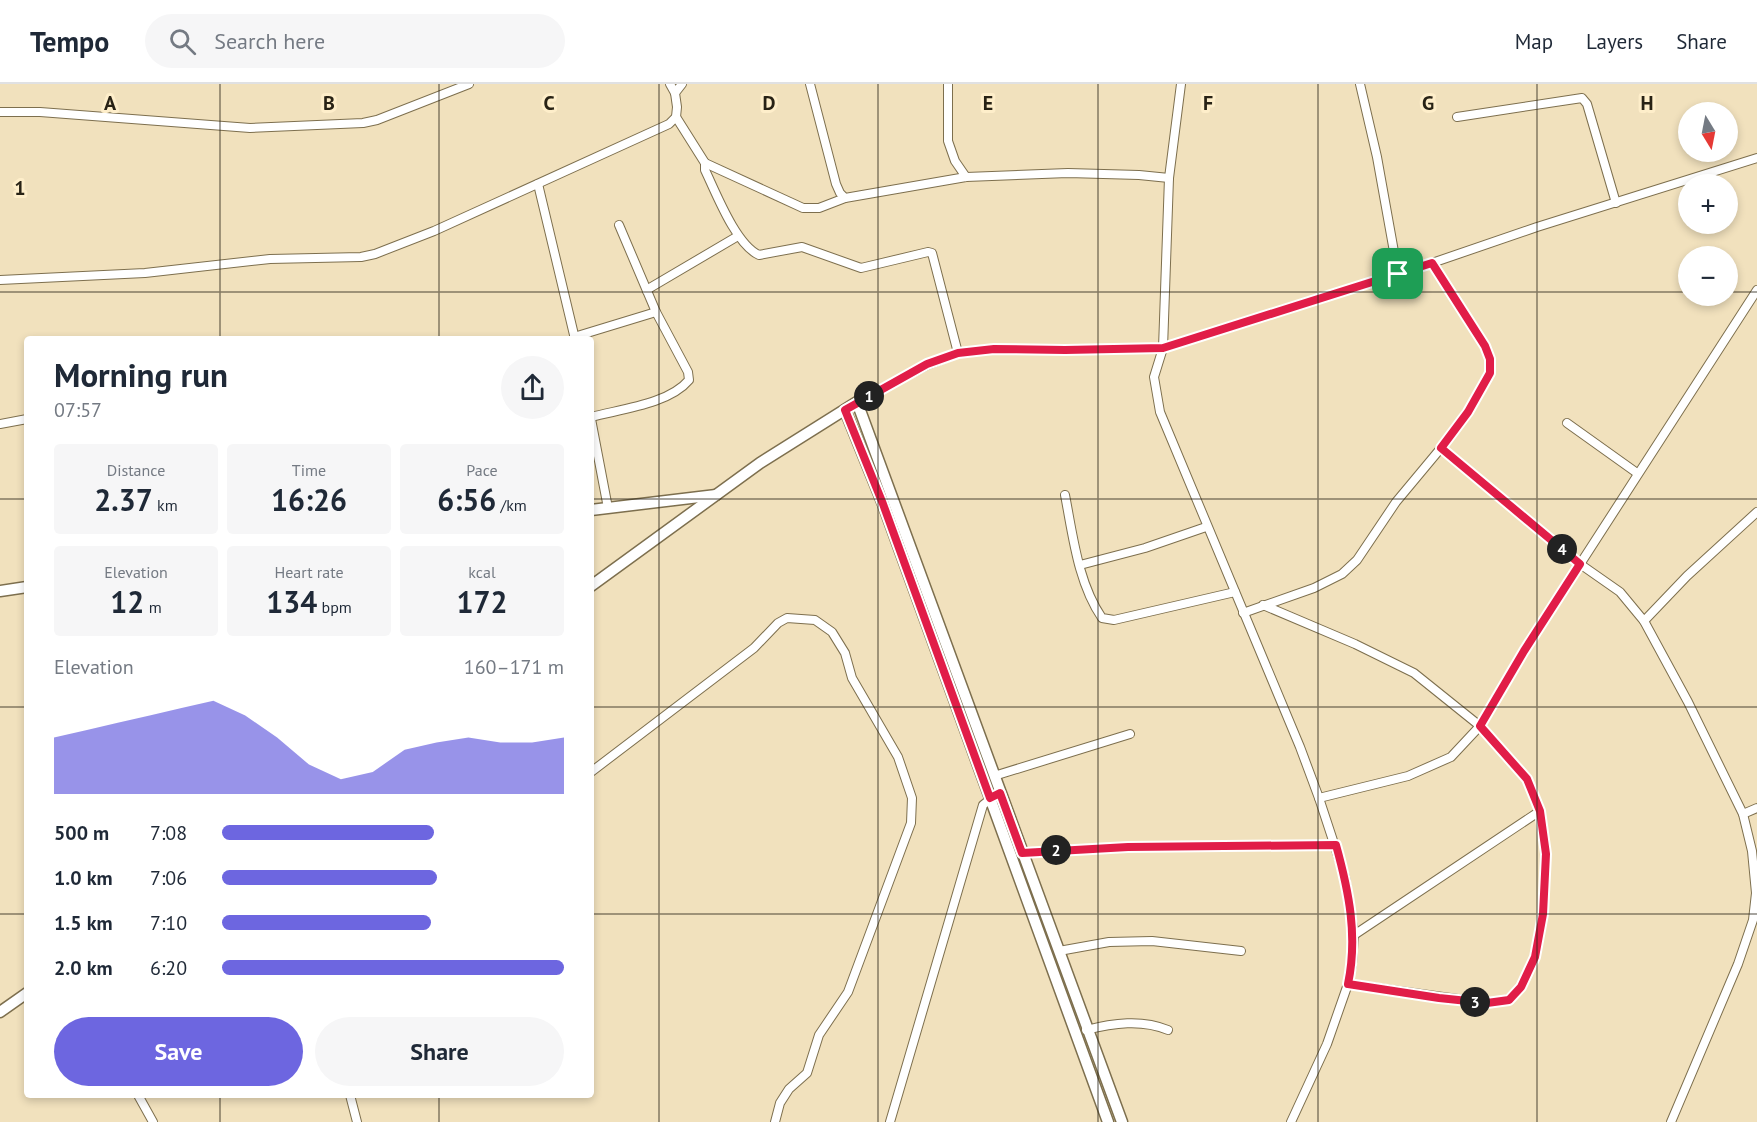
<!DOCTYPE html>
<html lang="en">
<head>
<meta charset="utf-8">
<style>
	:root { --surface:#fff; --page:#f6f6f7; --text:#1f2937; --muted:#747a83; --line:#e0e1e3; --accent:#6d66e0 }
	body { margin:0; font-family:"PT Sans",sans-serif; background:var(--page); color:var(--text); height:100vh; display:flex; flex-direction:column; font-size:22px; white-space:nowrap }
	* { box-sizing:border-box; margin:0 }
	p { font-size:20px; color:var(--muted) }
	.icon { flex:none; width:33px; height:33px; fill:none; stroke:currentColor; stroke-width:2; stroke-linecap:round; stroke-linejoin:round }
	.map { position:relative; flex:1; overflow:hidden }
	.drawer { position:absolute; left:24px; top:252px; width:570px; height:762px; display:flex; flex-direction:column; background:var(--surface); border-radius:6px; box-shadow:0 3px 9px #0003 }
	.drawer>* { flex:none }
	.needle { width:39px; rotate:170deg }
	.tools { position:absolute; left:1678px; top:18px; display:grid; gap:12px }
	.tools a { display:grid; place-items:center; width:60px; height:60px; border-radius:50%; background:var(--surface); box-shadow:0 3px 9px #0003; font-size:30px }
	.pin { position:absolute; display:grid; place-items:center; width:51px; height:51px; color:#fff; margin:-26px; border-radius:12px; box-shadow:0 3px 9px #0006 }
	.km { position:absolute; width:30px; height:30px; margin:-15px; border-radius:50%; background:#222; color:#fff; font-size:16px; line-height:30px; text-align:center }
	.round { display:grid; place-items:center; flex:none; width:63px; height:63px; border-radius:32px; background:var(--page) }
	.headline { display:flex; align-items:center; justify-content:space-between; height:102px; padding:0 30px }
	h1 { font-size:33px; font-weight:700; line-height:45px }
	.metrics { display:grid; grid-template-columns:repeat(3,1fr); gap:9px; height:102px; padding:6px 30px }
	.metrics div { display:grid; align-content:center; border-radius:6px; background:var(--page); text-align:center }
	.metrics b { font-size:30px; font-weight:700 }
	.metrics small { font-size:16px; font-weight:400 }
	.metrics p { font-size:16px }
	.chart { height:168px; padding:12px 30px }
	.chart p { display:flex; justify-content:space-between }
	.chart svg { width:100%; height:108px; margin-top:6px; fill:var(--accent); opacity:.7 }
	.action { display:flex; gap:12px; margin-top:auto; padding:12px 30px }
	.action a { flex:1; height:69px; border-radius:36px; background:var(--accent); color:#fff; font-size:24px; font-weight:700; line-height:69px; text-align:center }
	.action a+a { background:var(--page); color:var(--text) }
	ul { padding:0 30px; list-style:none; font-size:20px }
	li { display:grid; grid-template-columns:96px 72px 1fr; align-items:center; height:45px }
	li i { height:15px; border-radius:8px; background:var(--accent) }
	header { display:flex; align-items:center; gap:36px; box-sizing:border-box; height:84px; padding:0 30px; background:var(--surface); border-bottom:2px solid var(--line) }
	header strong { font-size:28px }
	nav { display:flex; gap:33px; margin-inline-start:auto; font-size:21px }
	.search { width:420px; height:54px; background:var(--page); display:flex; align-items:center; gap:15px; box-sizing:border-box; padding:0 21px; border-radius:33px; color:var(--muted); font-size:22px }
	.map>svg:first-child { display:block }
	.lines { fill:none; stroke-linecap:round; stroke-linejoin:round }
	.minor-casing { stroke:#7d6f4e; stroke-width:10 }
	.tertiary-casing { stroke:#7d6f4e; stroke-width:13 }
	.minor { stroke:#fff; stroke-width:8 }
	.tertiary { stroke:#fff; stroke-width:10 }
	.route-casing { stroke:#fff; stroke-width:12 }
	.route { stroke:#e11d48; stroke-width:8 }
	.grid { fill:none; stroke:#282215; stroke-width:1.5; stroke-opacity:0.55 }
	.grid-label { font-size:20px; text-anchor:middle; font-weight:bold; fill:#282215; stroke:#feeeca; stroke-width:6; stroke-linejoin:round; paint-order:stroke }
</style>
</head>
<body>
<header>
<strong>Tempo</strong>
<div class="search"><svg class="icon" aria-label="search" viewBox="0 0 24 24"><circle cx="10" cy="10" r="6"/><path d="M15 15l6 6"/></svg>Search here</div>
<nav><a>Map</a><a>Layers</a><a>Share</a></nav>
</header>
<div class="map">
<svg width="1757" height="1038" viewBox="0 0 1757 1038">
	<rect width="100%" height="100%" fill="#f1e1bd"/>
	<g class="lines">
		<g class="minor-casing">
			<g id="minor">
				<polyline points="670,0 675,9"/>
				<polyline points="810,0 836,100 840,109 845,114 966,93 1068,89 1139,91 1169,94"/>
				<polyline points="948,0 948,57 955,77 966,93"/>
				<polyline points="1181,0 1169,94 1163,264 1154,293 1160,328 1300,663 1319,714 1345,793 1354,851 1352,880 1348,900 1327,960 1291,1038"/>
				<polyline points="1360,0 1377,73 1398,190"/>
				<polyline points="0,28 40,28 250,44 363,39 377,36 469,0"/>
				<path d="M676,33L705,79V86C716,109 736,161 759,171L802,163L861,184L928,168L932,169L958,269"/>
				<polyline points="1457,33 1582,14 1587,20 1616,119"/>
				<polyline points="705,79 803,124 819,124 845,114"/>
				<polyline points="538,100 575,255"/>
				<polyline points="619,141 656,228"/>
				<polyline points="0,196 145,189 270,175 361,173 375,170 434,147 669,40 676,33 677,23 675,9 682,0"/>
				<polyline points="647,207 648,205 738,152"/>
				<path d="M574,253L656,228L688,288L689,296C669,320 621,325 591,333"/>
				<polyline points="857,318 927,281 958,269 994,265 1065,266 1163,264 1432,179 1537,143 1757,74"/>
				<polyline points="591,335 608,424"/>
				<polyline points="1567,339 1637,389"/>
				<polyline points="0,340 27,335"/>
				<polyline points="1441,364 1580,480 1620,508 1644,537 1688,618 1743,730 1752,767 1756,809 1753,836 1738,880 1671,1038"/>
				<path d="M1065,411C1073,452 1078,499 1102,534L1114,536L1235,508"/>
				<polyline points="1080,481 1145,464 1206,443"/>
				<polyline points="1263,521 1355,560 1414,589 1480,642 1527,695 1540,727 1546,770 1543,830 1535,873 1521,903 1508,916 1487,919 1348,900"/>
				<polyline points="1243,529 1314,504 1342,490 1357,476 1396,418 1441,364 1468,328 1490,289 1490,275 1485,262 1432,179"/>
				<polyline points="1644,537 1687,492 1757,428"/>
				<polyline points="591,688 754,564 778,539 787,534 815,536 832,548 845,569 852,594 898,673 912,714 911,739 848,908 819,951 807,989 789,1005 780,1019 775,1038"/>
				<polyline points="994,692 1130,650"/>
				<polyline points="1319,714 1408,692 1451,673 1480,642 1524,567 1757,206"/>
				<polyline points="1743,730 1757,724"/>
				<polyline points="1022,769 1128,763 1336,761"/>
				<polyline points="1354,851 1540,727"/>
				<polyline points="1059,867 1109,858 1152,857 1241,867"/>
				<path d="M1086,946C1113,939 1142,935 1168,946"/>
				<polyline points="138,1011 153,1038"/>
				<polyline points="350,1011 357,1038"/>
				<polyline points="890,1038 983,721 993,713"/>
			</g>
		</g>
		<g class="tertiary-casing">
			<g id="tertiary">
				<polyline points="845,326 883,420 1108,1038"/>
				<polyline points="591,426 716,411"/>
				<polyline points="591,502 760,379 857,318 1122,1038"/>
				<polyline points="0,507 27,503"/>
				<polyline points="0,928 27,909"/>
			</g>
		</g>
		<use href="#minor" class="minor"/>
		<use href="#tertiary" class="tertiary"/>
	</g>
	<g class="lines">
		<g class="route-casing">
			<path id="route" d="M1432,179L1485,262L1490,275V289L1468,328L1441,364L1580,480L1524,567L1480,642L1527,695L1540,727L1546,770L1543,830L1535,873L1521,903L1509,916L1487,919L1439,914L1348,900C1358,852 1349,808 1336,761L1128,763L1022,769L1000,709L990,714L883,420L845,326L927,280L958,269L994,265L1065,266L1163,264Z"/>
		</g>
		<use href="#route" class="route"/>
	</g>
	<path class="grid" d="M220,0V255M439,0V255M659,0V1038M878,0V1038M1098,0V1038M1318,0V1038M1537,0V1038M0,208H1689M1728,208H1757M0,415H27M591,415H1757M0,623H27M591,623H1757M0,830H27M591,830H1757M220,1011V1038M439,1011V1038"/>
	<g class="grid-label">
		<text x="110" y="26">A</text>
		<text x="329" y="26">B</text>
		<text x="549" y="26">C</text>
		<text x="769" y="26">D</text>
		<text x="988" y="26">E</text>
		<text x="1208" y="26">F</text>
		<text x="1428" y="26">G</text>
		<text x="1647" y="26">H</text>
		<text x="20" y="111">1</text>
	</g>
</svg>
<div class="tools">
<a><svg class="needle" viewBox="-14 -14 28 28"><path d="M0-13l5 13h-10z" fill="#e53935"/><path d="M0 13l5-13h-10z" fill="#747a83"/></svg></a>
<a>+</a>
<a>−</a>
</div>
<div class="pin" style="left:1398px;top:190px;background:#1e9e55"><svg class="icon" aria-label="arrive" viewBox="0 0 24 24"><path d="M6 21V4h12l-3 4 3 4H6"/></svg></div>
<b class="km" style="left:869px;top:312px">1</b>
<b class="km" style="left:1056px;top:766px">2</b>
<b class="km" style="left:1475px;top:918px">3</b>
<b class="km" style="left:1562px;top:465px">4</b>
<section class="drawer">
<div class="headline"><div><h1>Morning run</h1><p>07:57</p></div><a class="round"><svg class="icon" aria-label="share" viewBox="0 0 24 24"><path d="M12 15V3M7 8l5-5 5 5M5 13v7h14v-7"/></svg></a></div>
<div class="metrics">
<div><p>Distance</p><b>2.37<small> km</small></b></div>
<div><p>Time</p><b>16:26</b></div>
<div><p>Pace</p><b>6:56<small> /km</small></b></div>
</div>
<div class="metrics">
<div><p>Elevation</p><b>12<small> m</small></b></div>
<div><p>Heart rate</p><b>134<small> bpm</small></b></div>
<div><p>kcal</p><b>172</b></div>
</div>
<div class="chart"><p><span>Elevation</span>160–171 m</p>
<svg viewBox="0 0 160 44" preserveAspectRatio="none"><path d="M0 44V21L10 18L20 15L30 12L40 9L50 6L60 12L70 21L80 32L90 38L100 35L110 26L120 23L130 21L140 23L150 23L160 21V44z"/></svg>
</div>
<ul>
<li><b>500 m</b>7:08<i style="width:62%"></i></li>
<li><b>1.0 km</b>7:06<i style="width:63%"></i></li>
<li><b>1.5 km</b>7:10<i style="width:61%"></i></li>
<li><b>2.0 km</b>6:20<i style="width:100%"></i></li>
</ul>
<div class="action"><a>Save</a><a>Share</a></div>
</section>
</div>
</body>
</html>
